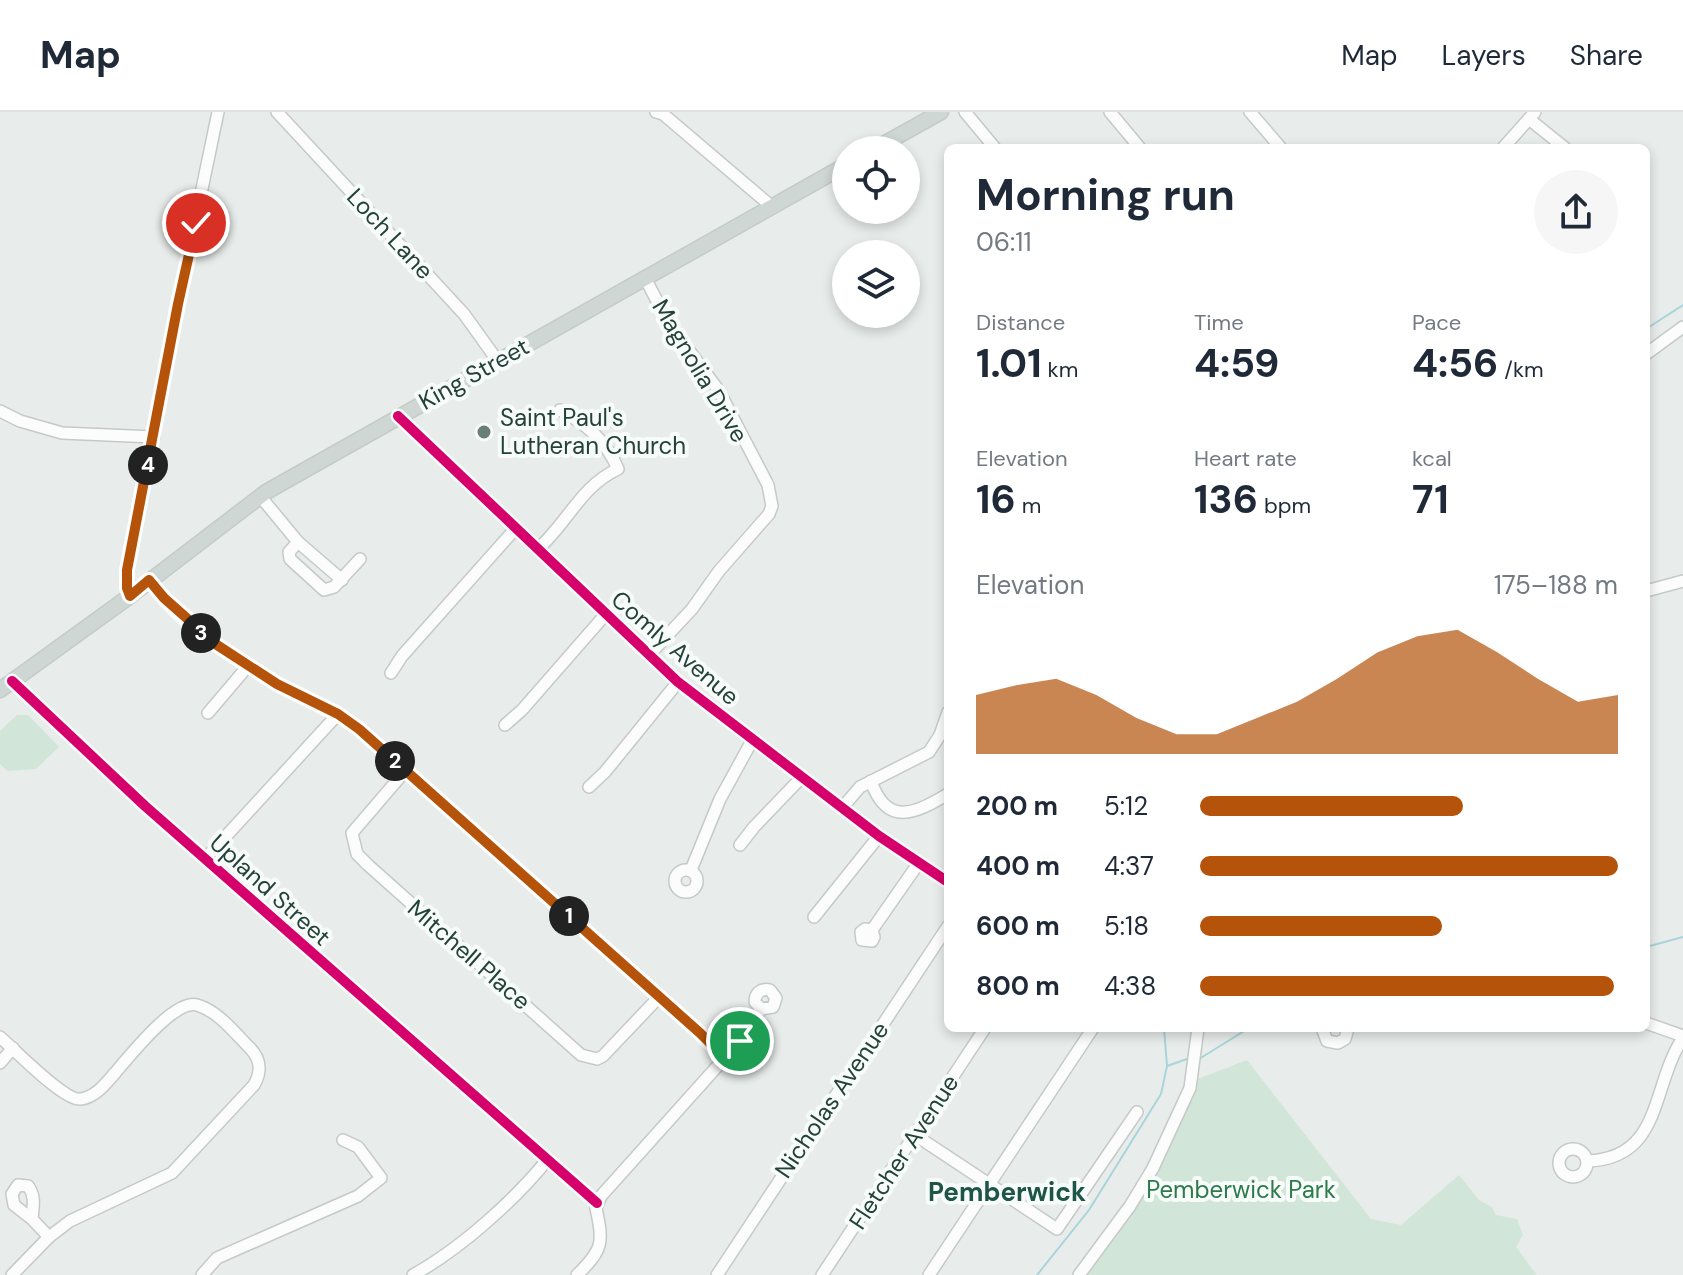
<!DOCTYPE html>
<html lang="en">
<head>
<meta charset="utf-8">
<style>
	:root { --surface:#fff; --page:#f6f6f7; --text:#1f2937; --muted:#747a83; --line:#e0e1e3; --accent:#b45309 }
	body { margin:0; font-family:"DM Sans",sans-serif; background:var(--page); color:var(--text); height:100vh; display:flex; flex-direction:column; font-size:30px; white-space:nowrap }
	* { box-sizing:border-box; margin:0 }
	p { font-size:26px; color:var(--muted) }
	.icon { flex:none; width:44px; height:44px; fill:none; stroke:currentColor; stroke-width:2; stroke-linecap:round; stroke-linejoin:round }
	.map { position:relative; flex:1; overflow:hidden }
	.panel { position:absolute; left:944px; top:32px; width:706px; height:888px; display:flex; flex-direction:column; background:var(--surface); border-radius:12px; box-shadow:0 4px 12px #0003 }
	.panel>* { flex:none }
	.controls { position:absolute; left:832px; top:24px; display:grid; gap:16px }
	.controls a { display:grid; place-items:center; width:88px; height:88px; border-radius:50%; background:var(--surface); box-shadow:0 4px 12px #0003; font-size:40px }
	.pin { position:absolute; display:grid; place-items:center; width:68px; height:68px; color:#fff; margin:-34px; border:4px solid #fff; border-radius:50%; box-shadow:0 2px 8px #0007 }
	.km { position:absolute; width:40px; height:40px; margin:-20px; border-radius:50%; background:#222; color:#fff; font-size:22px; line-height:40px; text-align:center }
	.round { display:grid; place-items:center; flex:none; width:84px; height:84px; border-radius:42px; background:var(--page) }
	.head { display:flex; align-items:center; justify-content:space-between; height:136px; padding:0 32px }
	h1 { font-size:44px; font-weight:700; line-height:60px }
	.stats { display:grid; grid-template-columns:repeat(3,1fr); gap:12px; height:136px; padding:8px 32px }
	.stats div { display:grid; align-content:center }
	.stats b { font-size:40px; font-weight:700 }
	.stats small { font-size:22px; font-weight:400 }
	.stats p { font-size:22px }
	.chart { height:224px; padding:16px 32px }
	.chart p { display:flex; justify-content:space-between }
	.chart svg { width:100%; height:144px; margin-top:8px; fill:var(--accent); opacity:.7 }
	ul { padding:0 32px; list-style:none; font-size:26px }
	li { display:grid; grid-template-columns:128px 96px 1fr; align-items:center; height:60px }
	li i { height:20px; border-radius:10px; background:var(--accent) }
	header { display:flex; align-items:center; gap:48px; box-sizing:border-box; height:112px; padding:0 40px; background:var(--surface); border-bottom:2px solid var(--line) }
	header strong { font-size:38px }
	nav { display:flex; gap:44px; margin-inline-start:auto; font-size:28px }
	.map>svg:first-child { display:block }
	.green { fill:#d1e6d8 }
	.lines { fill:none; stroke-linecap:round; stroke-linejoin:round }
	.stream { stroke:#a9d4db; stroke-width:2 }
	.minor-casing { stroke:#c5cac8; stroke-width:14 }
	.major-casing { stroke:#c3ccc9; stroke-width:17 }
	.minor { stroke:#fcfcfc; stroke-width:11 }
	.major { stroke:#cfd7d5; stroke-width:14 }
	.cycleway-casing { stroke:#f7fbf9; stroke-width:15 }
	.cycleway { stroke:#d6006c; stroke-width:10 }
	.route-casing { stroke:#fff; stroke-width:16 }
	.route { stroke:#b45309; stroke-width:10 }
	.poi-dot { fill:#697e78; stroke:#f7fbf9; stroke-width:3 }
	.labels { text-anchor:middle; stroke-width:8; stroke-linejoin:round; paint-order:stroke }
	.street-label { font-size:24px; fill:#24423a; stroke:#f7fbf9 }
	.poi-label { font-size:24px; fill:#24423a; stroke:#f7fbf9; text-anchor:start }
	.park-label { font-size:24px; fill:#2d7a4b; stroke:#f7fbf9 }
	.neighbourhood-label { font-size:26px; font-weight:bold; fill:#1f5548; stroke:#f7fbf9 }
</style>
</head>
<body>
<header>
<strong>Map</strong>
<nav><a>Map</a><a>Layers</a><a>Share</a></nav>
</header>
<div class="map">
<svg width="1683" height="1163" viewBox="0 0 1683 1163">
	<rect width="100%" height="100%" fill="#e8edeb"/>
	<g class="green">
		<polygon points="17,603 28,603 59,635 36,657 7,659 0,652 0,619"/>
		<polygon points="1247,948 1371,1107 1401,1113 1459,1063 1479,1088 1492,1095 1496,1103 1517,1107 1523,1123 1516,1135 1537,1163 1084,1163 1101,1142 1195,968"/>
	</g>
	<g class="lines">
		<g class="stream">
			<polyline points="1646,217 1683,193"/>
			<polyline points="1646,835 1683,825"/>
			<polyline points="1199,947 1249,916"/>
			<polyline points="1167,954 1187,947"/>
			<polyline points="1037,1163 1089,1098 1161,982 1167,954 1164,916"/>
		</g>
		<g class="minor-casing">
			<g id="minor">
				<polyline points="277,0 464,202 497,248"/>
				<polyline points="656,0 663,2 771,94"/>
				<polyline points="965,0 995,36"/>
				<polyline points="1110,0 1140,36"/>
				<polyline points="1250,0 1281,36"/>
				<polyline points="1529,7 1565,36"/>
				<polyline points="1503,36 1535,0"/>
				<polyline points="645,166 668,210 719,279 768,373 772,394 769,402 719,459 692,497 649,543"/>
				<polyline points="1646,242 1683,215"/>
				<polyline points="0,299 20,309 62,321 154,325"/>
				<polyline points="398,304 678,570 879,724 948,770"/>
				<polyline points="260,384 298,430 342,468"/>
				<polyline points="298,430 289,440 290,447 324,478 334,475 360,447"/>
				<path d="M538,437C568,410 581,374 618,357C606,329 587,312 560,298"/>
				<path d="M149,468C179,514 252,559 300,584C320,595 341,603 359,617L700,921L725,946"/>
				<polyline points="1646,479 1683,469"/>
				<polyline points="130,484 127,458 178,192 218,0"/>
				<polyline points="391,561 402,544 516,416"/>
				<polyline points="12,569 145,694 597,1091"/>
				<polyline points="208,601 248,554"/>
				<polyline points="505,613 522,598 605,503"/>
				<polyline points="406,658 352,721 357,742 368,753 581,943 597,947 603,944 659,885"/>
				<path d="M871,669C887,716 916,701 948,682"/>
				<polyline points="589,675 605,660 678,570"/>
				<polyline points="842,696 860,675 929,640 940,623 948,600"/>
				<polyline points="740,733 754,715 802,665"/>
				<polyline points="205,747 338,602"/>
				<circle cx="686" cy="769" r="11"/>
				<polyline points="691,758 720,687 753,627"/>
				<polyline points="814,805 879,724"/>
				<polyline points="872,818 874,825 872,829 862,828 861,820 865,817 872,818 918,752"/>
				<polyline points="1646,911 1683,924"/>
				<polyline points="1322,916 1327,929 1338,931 1345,927 1348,916"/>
				<path d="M0,925C14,937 65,990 81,987C96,985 106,971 115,961C129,945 174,887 197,893C218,899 234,920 249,935C261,947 262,959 254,973L172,1061L70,1109L49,1125L12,1163"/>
				<polyline points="0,951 13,936"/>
				<polyline points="915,1023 1057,1117 1137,1000"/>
				<circle cx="1573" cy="1051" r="14"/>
				<path d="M1587,1049C1663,1047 1651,973 1683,926"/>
				<path d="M32,1107C33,1095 36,1084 28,1074L18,1073L12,1082L14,1093L32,1107L49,1125"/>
				<polyline points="202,1163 217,1146 358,1084 381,1066 358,1035 343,1028"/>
				<path d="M413,1163C460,1137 514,1089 548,1047"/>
				<path d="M577,1163C604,1137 603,1130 596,1096L601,1084L740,929L761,897L773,895L776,886L770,878C761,876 755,881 755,890L761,897"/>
				<polyline points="717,1163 948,814"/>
				<polyline points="822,1163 985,916"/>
				<polyline points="929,1163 1093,916"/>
				<polyline points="1079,1163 1130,1094 1153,1056 1190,976 1198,916"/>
			</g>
		</g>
		<g class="major-casing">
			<g id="major">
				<polyline points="873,38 941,0"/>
				<polyline points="0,578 130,484 266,380 846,53"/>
			</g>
		</g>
		<use href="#minor" class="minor"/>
		<use href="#major" class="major"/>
		<g class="cycleway-casing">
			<g id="cycleway">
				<polyline points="398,304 678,570 879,724 948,770"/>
				<path d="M149,468C179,514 252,559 300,584C320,595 341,603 359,617L700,921L725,946"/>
				<polyline points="12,569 145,694 597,1091"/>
			</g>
		</g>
		<use href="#cycleway" class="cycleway"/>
	</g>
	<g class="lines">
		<g class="route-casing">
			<polyline id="route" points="196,111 178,192 127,458 127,476 130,484 149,468 164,486 217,533 277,572 338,602 359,617 700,921 725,946 740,929"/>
		</g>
		<use href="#route" class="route"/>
	</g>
	<circle class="poi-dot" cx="484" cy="320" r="8"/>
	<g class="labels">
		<g class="street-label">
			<text transform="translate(390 122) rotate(47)" y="8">Loch Lane</text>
			<text transform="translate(700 259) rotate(59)" y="8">Magnolia Drive</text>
			<text transform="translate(474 262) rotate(-29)" y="8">King Street</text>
			<text transform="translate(675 536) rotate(41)" y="8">Comly Avenue</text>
			<text transform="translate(270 778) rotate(42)" y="8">Upland Street</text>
			<text transform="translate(469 843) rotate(41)" y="8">Mitchell Place</text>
			<text transform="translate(832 988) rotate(-56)" y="8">Nicholas Avenue</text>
			<text transform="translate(904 1040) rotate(-57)" y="8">Fletcher Avenue</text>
		</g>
		<g class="poi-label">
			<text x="500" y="314">Saint Paul's<tspan x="500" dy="28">Lutheran Church</tspan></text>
		</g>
		<g class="park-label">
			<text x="1241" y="1086">Pemberwick Park</text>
		</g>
		<g class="neighbourhood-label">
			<text x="1007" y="1089">Pemberwick</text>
		</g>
	</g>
</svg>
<div class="controls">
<a><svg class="icon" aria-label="locate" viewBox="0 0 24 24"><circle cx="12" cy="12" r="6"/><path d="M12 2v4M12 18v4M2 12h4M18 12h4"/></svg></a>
<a><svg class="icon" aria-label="layers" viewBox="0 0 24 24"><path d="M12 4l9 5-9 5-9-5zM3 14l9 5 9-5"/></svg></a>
</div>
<div class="pin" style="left:740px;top:929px;background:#1e9e55"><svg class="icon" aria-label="arrive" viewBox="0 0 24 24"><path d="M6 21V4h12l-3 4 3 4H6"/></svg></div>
<div class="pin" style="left:196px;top:111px;background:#d93025"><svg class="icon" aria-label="check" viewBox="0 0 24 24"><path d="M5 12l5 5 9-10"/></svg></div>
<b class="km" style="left:569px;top:804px">1</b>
<b class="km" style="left:395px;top:649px">2</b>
<b class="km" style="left:201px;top:521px">3</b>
<b class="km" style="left:148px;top:353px">4</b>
<section class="panel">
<div class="head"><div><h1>Morning run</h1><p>06:11</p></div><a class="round"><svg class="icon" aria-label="share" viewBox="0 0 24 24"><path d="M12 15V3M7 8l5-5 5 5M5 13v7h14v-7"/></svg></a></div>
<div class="stats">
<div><p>Distance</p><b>1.01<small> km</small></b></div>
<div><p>Time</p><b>4:59</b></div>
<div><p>Pace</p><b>4:56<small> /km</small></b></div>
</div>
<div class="stats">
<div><p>Elevation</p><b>16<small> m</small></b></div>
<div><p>Heart rate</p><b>136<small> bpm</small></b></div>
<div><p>kcal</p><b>71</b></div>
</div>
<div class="chart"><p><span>Elevation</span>175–188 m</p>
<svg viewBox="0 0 160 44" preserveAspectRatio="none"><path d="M0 44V26L10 23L20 21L30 26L40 33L50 38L60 38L70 33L80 28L90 21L100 13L110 8L120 6L130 13L140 21L150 28L160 26V44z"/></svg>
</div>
<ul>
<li><b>200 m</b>5:12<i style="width:63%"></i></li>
<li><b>400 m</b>4:37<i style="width:100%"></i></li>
<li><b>600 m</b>5:18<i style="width:58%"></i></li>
<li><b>800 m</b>4:38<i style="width:99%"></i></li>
</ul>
</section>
</div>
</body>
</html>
